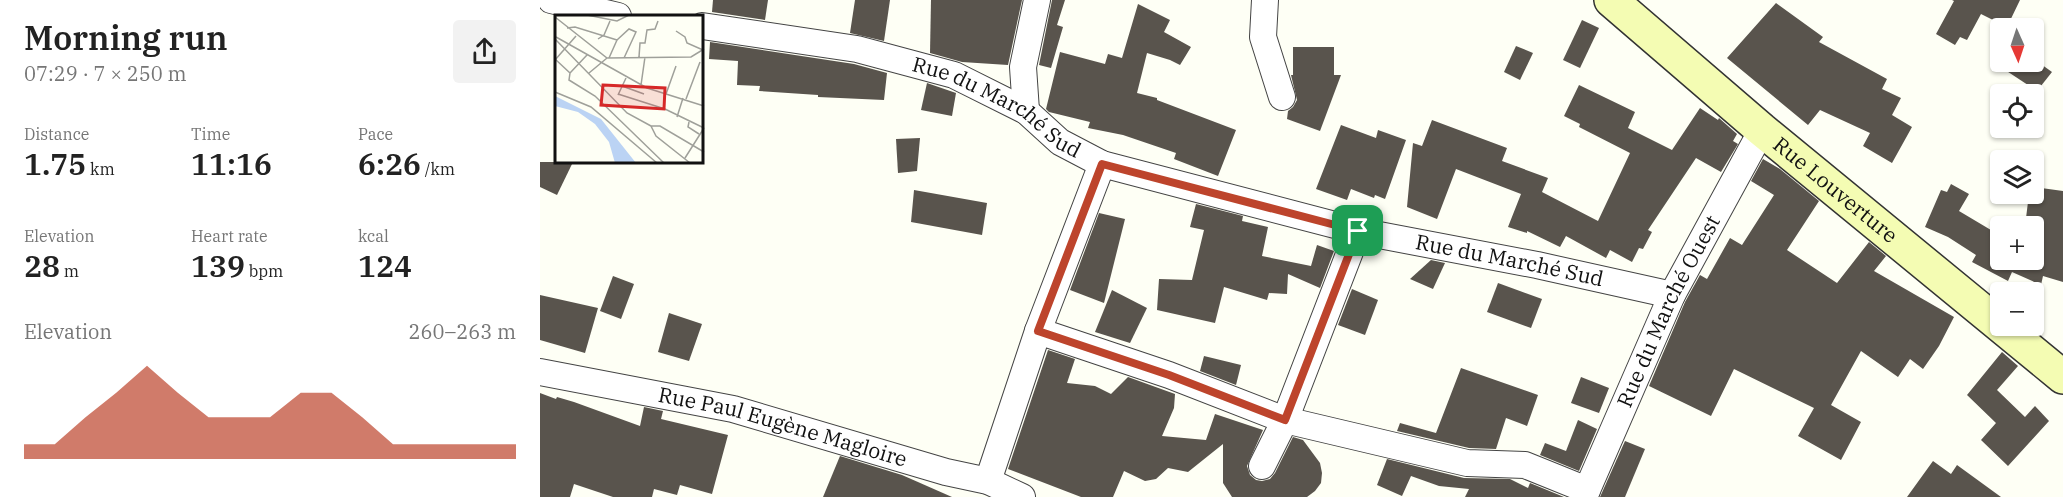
<!DOCTYPE html>
<html lang="en">
<head>
<meta charset="utf-8">
<style>
	:root { --surface:#fff; --page:#f2f2f2; --text:#222; --muted:#767676; --accent:#bd442c }
	body { margin:0; font-family:"IBM Plex Serif",serif; background:var(--page); color:var(--text); height:100vh; display:flex; flex-direction:column; font-size:22px; white-space:nowrap }
	* { box-sizing:border-box; margin:0 }
	p { font-size:20px; color:var(--muted) }
	.icon { flex:none; width:33px; height:33px; fill:none; stroke:currentColor; stroke-width:2; stroke-linecap:round; stroke-linejoin:round }
	.map { position:relative; flex:1; overflow:hidden }
	.drawer { display:flex; flex-direction:column; background:var(--surface); width:540px }
	.drawer>* { flex:none }
	.needle { width:39px; rotate:177deg }
	.fabs { position:absolute; left:1450px; top:18px; display:grid; gap:12px }
	.fabs a { display:grid; place-items:center; width:54px; height:54px; border-radius:6px; background:var(--surface); box-shadow:0 2px 4px #0004; font-size:30px }
	.pin { position:absolute; display:grid; place-items:center; width:51px; height:51px; color:#fff; margin:-26px; border-radius:12px; box-shadow:0 3px 9px #0006 }
	.round { display:grid; place-items:center; flex:none; width:63px; height:63px; border-radius:6px; background:var(--page) }
	.summary { display:flex; align-items:center; justify-content:space-between; height:102px; padding:0 24px }
	h1 { font-size:33px; font-weight:600; line-height:45px }
	.metrics { display:grid; grid-template-columns:repeat(3,1fr); gap:9px; height:102px; padding:6px 24px }
	.metrics div { display:grid; align-content:center }
	.metrics b { font-size:30px; font-weight:600 }
	.metrics small { font-size:16px; font-weight:400 }
	.metrics p { font-size:16px }
	.chart { height:168px; padding:12px 24px }
	.chart p { display:flex; justify-content:space-between }
	.chart svg { width:100%; height:108px; margin-top:6px; fill:var(--accent); opacity:.7 }
	main { display:flex; flex:1; min-height:0 }
	.map>svg:first-child { display:block }
	.building { fill:#59544d }
	.lines { fill:none; stroke-linecap:round; stroke-linejoin:round }
	.street-casing { stroke:#444; stroke-width:28 }
	.secondary-casing { stroke:#333; stroke-width:36 }
	.street { stroke:#fff; stroke-width:26 }
	.secondary { stroke:#f4fcb3; stroke-width:33 }
	.route-casing { stroke:#fff; stroke-width:12 }
	.route { stroke:#bd442c; stroke-width:8 }
	.labels { text-anchor:middle; stroke-width:6; stroke-linejoin:round; paint-order:stroke }
	.street-label { font-size:21px; fill:#111; stroke:#fff }
	.inset-road { fill:none; stroke:#9fa09a; stroke-width:1.5 }
	.view { fill:#d62828; fill-opacity:0.15; stroke:#d62828; stroke-width:3 }
	.inset-edge { fill:none; stroke:#111; stroke-width:3 }
</style>
</head>
<body>
<main>
<section class="drawer">
<div class="summary"><div><h1>Morning run</h1><p>07:29 · 7 × 250 m</p></div><a class="round"><svg class="icon" aria-label="share" viewBox="0 0 24 24"><path d="M12 15V3M7 8l5-5 5 5M5 13v7h14v-7"/></svg></a></div>
<div class="metrics">
<div><p>Distance</p><b>1.75<small> km</small></b></div>
<div><p>Time</p><b>11:16</b></div>
<div><p>Pace</p><b>6:26<small> /km</small></b></div>
</div>
<div class="metrics">
<div><p>Elevation</p><b>28<small> m</small></b></div>
<div><p>Heart rate</p><b>139<small> bpm</small></b></div>
<div><p>kcal</p><b>124</b></div>
</div>
<div class="chart"><p><span>Elevation</span>260–263 m</p>
<svg viewBox="0 0 160 44" preserveAspectRatio="none"><path d="M0 44V38L10 38L20 27L30 17L40 6L50 17L60 27L70 27L80 27L90 17L100 17L110 27L120 38L130 38L140 38L150 38L160 38V44z"/></svg>
</div>
</section>
<div class="map">
<svg width="1523" height="497" viewBox="0 0 1523 497">
	<rect width="100%" height="100%" fill="#fefff5"/>
	<g class="building">
		<polygon points="173,0 228,0 225,20 172,12"/>
		<polygon points="315,0 350,0 344,41 310,33"/>
		<polygon points="391,0 482,0 468,65 422,62 390,53"/>
		<polygon points="512,0 525,0 517,25 523,27 511,68 499,65"/>
		<polygon points="1412,0 1480,0 1467,27 1441,14 1427,40 1420,37 1415,45 1396,34 1414,1"/>
		<polygon points="1236,3 1283,37 1279,42 1347,79 1342,89 1361,98 1352,115 1372,127 1352,163 1323,146 1330,133 1280,110 1268,125 1187,58"/>
		<polygon points="598,4 630,20 624,32 651,47 640,65 630,60 607,53 597,93 617,98 617,100 696,130 678,176 634,159 636,153 583,135 548,128 550,122 509,112 506,109 520,52 565,64 568,54 582,58"/>
		<polygon points="1042,20 1059,28 1040,68 1023,60"/>
		<polygon points="170,42 314,64 347,73 344,100 278,97 278,95 219,91 220,86 197,85 198,61 169,59"/>
		<polygon points="976,46 993,53 980,80 964,72"/>
		<polygon points="753,47 794,47 794,75 801,75 780,131 747,119 748,111 753,107 757,100 751,75 753,75"/>
		<polygon points="1453,62 1498,62 1512,72 1497,91"/>
		<polygon points="387,83 416,93 412,116 381,110"/>
		<polygon points="1039,85 1095,112 1088,128 1132,150 1160,108 1178,120 1179,118 1197,134 1193,141 1198,144 1181,172 1156,158 1108,230 1112,232 1103,249 1099,248 1092,262 1070,250 1066,258 1026,236 1020,247 987,231 987,233 968,227 981,194 916,169 897,219 867,207 873,143 882,146 892,120 967,148 962,161 1008,178 1002,192 1058,221 1090,153 1039,127 1040,124 1024,116"/>
		<polygon points="801,125 836,138 838,130 866,140 845,199 835,195 834,198 811,189 807,200 776,189"/>
		<polygon points="380,138 377,171 358,173 356,139"/>
		<polygon points="1223,159 1240,169 1279,201 1247,250 1297,283 1329,242 1346,256 1334,271 1414,317 1399,346 1383,369 1370,359 1358,377 1321,351 1291,405 1321,422 1301,460 1258,436 1274,408 1194,369 1171,416 1109,386 1145,302 1160,275 1167,279 1190,238 1202,245 1234,195 1211,181"/>
		<polygon points="0,162 33,162 17,195 0,187"/>
		<polygon points="1411,184 1429,194 1419,211 1461,236 1461,260 1494,260 1494,226 1485,226 1489,194 1494,194 1494,187 1523,191 1523,282 1503,276 1501,285 1472,272 1468,281 1432,262 1436,255 1408,237 1385,227 1401,190 1407,192"/>
		<polygon points="374,190 447,203 442,235 371,222"/>
		<polygon points="656,204 703,216 702,221 728,227 722,256 771,266 777,245 794,251 780,288 748,274 747,294 729,293 727,300 684,287 675,323 617,310 619,279 652,280 664,230 650,227"/>
		<polygon points="559,213 585,219 564,303 530,290"/>
		<polygon points="891,260 905,263 893,289 870,279"/>
		<polygon points="73,276 94,284 81,319 60,311"/>
		<polygon points="958,283 1002,299 991,328 947,312"/>
		<polygon points="812,289 838,300 825,335 798,325"/>
		<polygon points="572,290 607,308 590,343 555,332"/>
		<polygon points="0,295 58,308 45,353 0,340"/>
		<polygon points="129,313 162,324 149,361 118,352"/>
		<polygon points="508,350 535,359 527,383 555,386 571,394 588,377 635,394 634,408 622,436 666,440 675,414 723,430 707,466 710,475 716,480 722,481 730,479 735,473 753,437 763,440 780,463 782,473 781,483 775,491 767,497 692,497 683,483 683,444 648,472 628,468 616,479 605,481 584,471 573,497 541,497 468,469"/>
		<polygon points="1462,352 1478,366 1457,390 1485,417 1495,406 1509,421 1468,466 1441,440 1456,423 1427,395"/>
		<polygon points="664,356 701,365 696,385 660,371"/>
		<polygon points="921,368 998,395 987,426 966,418 956,449 929,448 857,431 860,423 896,433"/>
		<polygon points="1041,377 1069,388 1059,413 1031,403"/>
		<polygon points="0,393 16,399 17,397 34,402 100,426 104,407 123,411 121,419 188,435 172,494 140,485 137,495 114,489 112,497 73,497 34,484 30,497 0,497"/>
		<polygon points="1038,420 1057,429 1039,471 1000,455 1005,443 1026,451"/>
		<polygon points="1085,441 1105,449 1085,497 1060,497"/>
		<polygon points="300,456 362,475 412,497 283,497"/>
		<polygon points="847,459 924,478 970,479 988,488 990,483 1024,497 925,497 929,489 899,486 871,476 862,496 837,485"/>
		<polygon points="1393,461 1411,474 1417,465 1461,497 1367,497"/>
	</g>
	<g class="lines">
		<g class="street-casing">
			<g id="street">
				<polyline points="11,0 78,16"/>
				<polyline points="725,0 723,37 742,97"/>
				<path id="s1" d="M162,26L317,49L414,75L486,111L520,142L562,164L818,231L997,265L1132,295"/>
				<polyline points="486,111 483,67 497,0"/>
				<polyline points="498,331 629,375 745,420 927,463 985,465 1047,490"/>
				<path id="s2" d="M0,372L193,409L406,472L448,481L482,497"/>
				<polyline points="722,466 745,420 818,231"/>
				<polyline points="448,481 498,331 562,164"/>
				<path id="s3" d="M1044,497L1132,295L1222,130"/>
			</g>
		</g>
		<g class="secondary-casing">
			<g id="secondary">
				<path id="s4" d="M1071,0L1222,130L1523,377"/>
			</g>
		</g>
		<use href="#street" class="street"/>
		<use href="#secondary" class="secondary"/>
	</g>
	<g class="lines">
		<g class="route-casing">
			<polygon id="route" points="562,164 818,231 745,420 629,375 498,331"/>
		</g>
		<use href="#route" class="route"/>
	</g>
	<g class="labels">
		<g class="street-label">
			<text dy="7" stroke="none"><textPath href="#s1" startOffset="310">Rue du Marché Sud</textPath></text>
			<text dy="7" stroke="none"><textPath href="#s4" startOffset="294">Rue Louverture</textPath></text>
			<text dy="7" stroke="none"><textPath href="#s1" startOffset="850">Rue du Marché Sud</textPath></text>
			<text dy="7" stroke="none"><textPath href="#s3" startOffset="204">Rue du Marché Ouest</textPath></text>
			<text dy="7" stroke="none"><textPath href="#s2" startOffset="249">Rue Paul Eugène Magloire</textPath></text>
		</g>
	</g>
	<g transform="translate(15 15)">
		<rect width="148" height="148" fill="#fefff5"/>
		<path d="M0,81L46,104L81,148H60L54,127L40,109L23,97L0,91Z" fill="#bbd3f4"/>
		<path class="inset-road" d="M32,0L62,6L74,0M0,2L52,43L136,42L149,34M12,13L20,12L62,25M121,16L130,22L132,28L148,35M1,22L92,73L149,91M0,24L72,98L96,111M43,24L49,20L55,6M62,25L74,14L81,17L69,43M84,42L85,28H90L92,15L100,14L103,6M54,43L62,25M0,44L15,58M0,45L21,21M15,58L14,65L40,81L109,148M15,58L32,40M34,58L52,43M86,70L90,42M67,71L89,79M0,77L36,92L102,148M63,79L110,94L149,113M111,79L121,51M63,80L71,63M131,84L145,47M122,102L128,83M134,107L133,112L144,119M130,143L149,113M135,148L101,121L96,111H105L149,137"/>
		<path class="view" d="M48,70L110,73L109,94L46,90Z"/>
		<rect width="148" height="148" class="inset-edge"/>
	</g>
</svg>
<div class="fabs">
<a><svg class="needle" viewBox="-14 -14 28 28"><path d="M0-13l5 13h-10z" fill="#e53935"/><path d="M0 13l5-13h-10z" fill="#767676"/></svg></a>
<a><svg class="icon" aria-label="locate" viewBox="0 0 24 24"><circle cx="12" cy="12" r="6"/><path d="M12 2v4M12 18v4M2 12h4M18 12h4"/></svg></a>
<a><svg class="icon" aria-label="layers" viewBox="0 0 24 24"><path d="M12 4l9 5-9 5-9-5zM3 14l9 5 9-5"/></svg></a>
<a>+</a>
<a>−</a>
</div>
<div class="pin" style="left:818px;top:231px;background:#1e9e55"><svg class="icon" aria-label="arrive" viewBox="0 0 24 24"><path d="M6 21V4h12l-3 4 3 4H6"/></svg></div>
</div>
</main>
</body>
</html>
